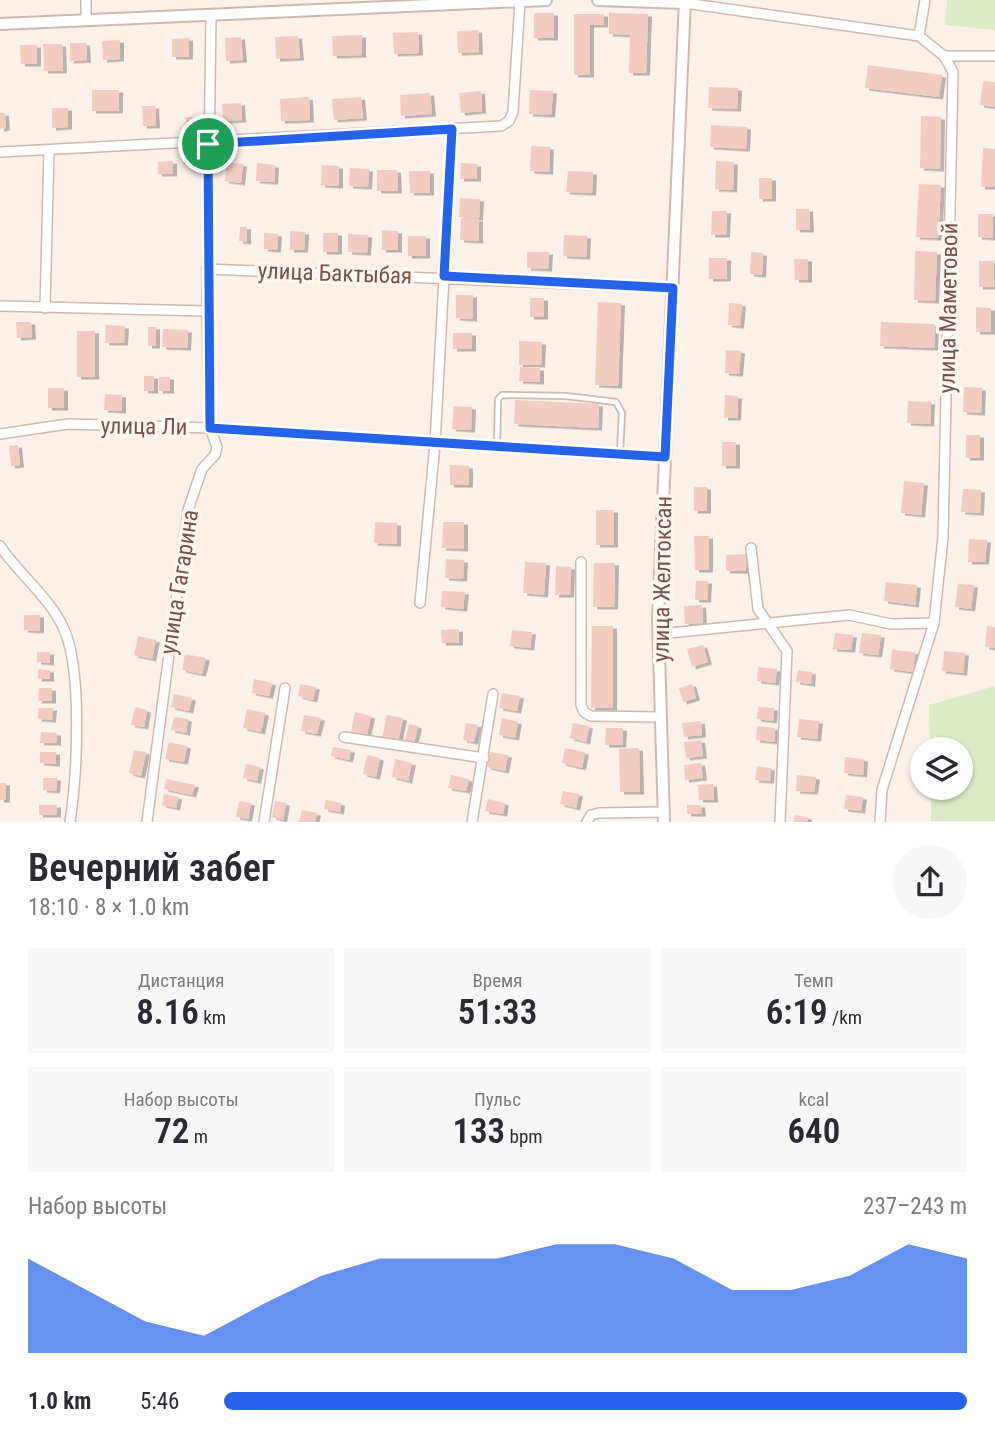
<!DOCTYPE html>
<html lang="ru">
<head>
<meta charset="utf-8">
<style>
	:root { --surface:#fff; --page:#f7f7f7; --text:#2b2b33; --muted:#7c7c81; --accent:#2563eb }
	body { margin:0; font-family:"Roboto Condensed",sans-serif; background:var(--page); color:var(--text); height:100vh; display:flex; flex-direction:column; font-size:26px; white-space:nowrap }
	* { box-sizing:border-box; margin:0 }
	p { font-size:23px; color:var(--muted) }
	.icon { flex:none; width:38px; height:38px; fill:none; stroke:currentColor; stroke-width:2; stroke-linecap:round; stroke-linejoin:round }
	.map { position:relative; height:822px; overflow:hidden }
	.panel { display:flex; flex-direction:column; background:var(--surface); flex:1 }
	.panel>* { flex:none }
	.controls { position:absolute; left:910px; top:737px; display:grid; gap:14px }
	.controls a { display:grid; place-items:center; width:63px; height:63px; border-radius:50%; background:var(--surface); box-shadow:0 2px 5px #0004; font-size:35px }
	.pin { position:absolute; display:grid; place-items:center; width:60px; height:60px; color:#fff; margin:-30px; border:4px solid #fff; border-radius:50%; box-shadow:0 2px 7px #0007 }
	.round { display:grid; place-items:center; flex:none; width:74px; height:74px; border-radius:37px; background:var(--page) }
	.headline { display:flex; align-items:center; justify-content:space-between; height:119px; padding:0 28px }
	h1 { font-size:38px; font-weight:600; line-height:52px }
	.figures { display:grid; grid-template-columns:repeat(3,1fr); gap:10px; height:119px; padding:7px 28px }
	.figures div { display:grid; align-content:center; border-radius:0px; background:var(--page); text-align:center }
	.figures b { font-size:35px; font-weight:600 }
	.figures small { font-size:19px; font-weight:400 }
	.figures p { font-size:19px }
	.chart { height:196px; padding:14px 28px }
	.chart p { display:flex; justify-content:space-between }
	.chart svg { width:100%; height:126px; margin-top:7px; fill:var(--accent); opacity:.7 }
	ul { padding:0 28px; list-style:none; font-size:23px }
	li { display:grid; grid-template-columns:112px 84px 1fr; align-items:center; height:52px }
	li i { height:18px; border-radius:9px; background:var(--accent) }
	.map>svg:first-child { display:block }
	.green { fill:#dceac7 }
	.building { fill:#f2cbc1; filter:url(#shadow) }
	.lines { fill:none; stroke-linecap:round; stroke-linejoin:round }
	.service-casing { stroke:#d1b9b1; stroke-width:8 }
	.minor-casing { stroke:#d1b9b1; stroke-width:12 }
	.tertiary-casing { stroke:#d1b9b1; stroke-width:14 }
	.service { stroke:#fff; stroke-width:4.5 }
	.minor { stroke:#fff; stroke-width:9 }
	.tertiary { stroke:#fff; stroke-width:10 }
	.route-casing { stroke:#fff; stroke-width:14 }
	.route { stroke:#2563eb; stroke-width:9 }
	.labels { text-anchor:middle; stroke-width:7; stroke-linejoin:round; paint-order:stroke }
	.street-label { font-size:23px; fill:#77534d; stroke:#fff6f0 }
</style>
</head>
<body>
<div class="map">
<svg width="995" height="822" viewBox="0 0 995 822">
	<defs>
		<filter id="shadow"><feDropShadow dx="4" dy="2.5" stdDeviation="0" flood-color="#0004"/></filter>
	</defs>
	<rect width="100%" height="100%" fill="#fcf1e9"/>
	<g class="green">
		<polygon points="947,0 995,0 995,30 945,25"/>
		<polygon points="995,686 995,821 931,821 931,788 961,788 961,749 930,749 929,705"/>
	</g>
	<g class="building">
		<rect x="534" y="13" width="20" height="25"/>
		<polygon points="609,13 648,14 646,73 629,73 630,35 609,34"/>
		<polygon points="574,14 604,14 604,25 590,25 590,75 574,75"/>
		<polygon points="478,30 479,52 458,53 457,31"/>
		<polygon points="418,32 419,53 394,54 393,33"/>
		<polygon points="362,35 362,55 333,56 332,36"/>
		<polygon points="298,36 300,58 276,59 275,37"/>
		<polygon points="241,37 243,60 226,61 225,38"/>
		<polygon points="189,38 189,57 172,57 172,39"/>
		<polygon points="120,40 120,59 103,60 102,41"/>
		<polygon points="70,43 86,43 87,60 70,61"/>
		<polygon points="43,44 62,44 63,71 44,71"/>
		<polygon points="20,45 37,45 37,64 21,64"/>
		<polygon points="868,65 942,75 939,97 865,88"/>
		<polygon points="983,81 995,82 995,107 980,105"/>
		<polygon points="709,87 738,88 737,109 708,108"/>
		<rect x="92" y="90" width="27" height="21"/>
		<polygon points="530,90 553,91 551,115 529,114"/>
		<polygon points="481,91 482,111 461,113 459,93"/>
		<polygon points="430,93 432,114 401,116 400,95"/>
		<polygon points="309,97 310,120 281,121 280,99"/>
		<polygon points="361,97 363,118 334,120 332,99"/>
		<polygon points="241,103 242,120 223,121 222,104"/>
		<polygon points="142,106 155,106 156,126 143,126"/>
		<polygon points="52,108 68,108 68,127 52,128"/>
		<polygon points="0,113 5,113 6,128 0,129"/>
		<polygon points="921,116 941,117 940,169 920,168"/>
		<polygon points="186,117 202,117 202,133 186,134"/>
		<polygon points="711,125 747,127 746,149 710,147"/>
		<polygon points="531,146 550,147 549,172 530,171"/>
		<polygon points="983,148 995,149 995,187 981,187"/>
		<polygon points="173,161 173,174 158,174 158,162"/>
		<polygon points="716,161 734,162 733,190 715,189"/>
		<polygon points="227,162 243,164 241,183 225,181"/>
		<polygon points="257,163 275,165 274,182 256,181"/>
		<polygon points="461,163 477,164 477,179 460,179"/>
		<polygon points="322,165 339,166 339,186 321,185"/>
		<polygon points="350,168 369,169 368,187 349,186"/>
		<polygon points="377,170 397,170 398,191 377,191"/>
		<polygon points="409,171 430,171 430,193 410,193"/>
		<polygon points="568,171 593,172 592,193 566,192"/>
		<rect x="759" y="178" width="13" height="21"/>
		<polygon points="919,184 941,185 938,238 916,237"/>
		<polygon points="460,198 480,199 479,218 459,217"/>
		<polygon points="796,209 809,209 810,230 796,230"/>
		<polygon points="712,211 727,211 726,235 711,235"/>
		<polygon points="978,214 993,214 993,238 978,237"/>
		<polygon points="461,218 479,219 479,241 460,240"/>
		<polygon points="240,227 247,227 247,242 239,241"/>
		<polygon points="382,230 398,231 398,250 382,250"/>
		<polygon points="290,231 305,232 304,250 290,250"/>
		<polygon points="264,233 278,234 277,250 264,249"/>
		<rect x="323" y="233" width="15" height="19"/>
		<polygon points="348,234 368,235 367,253 348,252"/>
		<polygon points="564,235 587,236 586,257 563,256"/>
		<rect x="408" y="236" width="18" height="20"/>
		<polygon points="915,251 937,252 935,301 914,300"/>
		<polygon points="527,252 549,252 548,269 527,268"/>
		<polygon points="751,252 763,253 762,275 750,274"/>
		<rect x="709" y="258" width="18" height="21"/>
		<polygon points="794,259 808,259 808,280 795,280"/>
		<rect x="979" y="261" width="15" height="26"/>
		<polygon points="456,295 473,295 473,319 456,318"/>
		<rect x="530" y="298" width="14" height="19"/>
		<polygon points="598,302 621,303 618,386 595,385"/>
		<polygon points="729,303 742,304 740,326 728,325"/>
		<polygon points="976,307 991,308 991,332 976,332"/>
		<polygon points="16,322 31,322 32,337 17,338"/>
		<polygon points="881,322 935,324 934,348 880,346"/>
		<polygon points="106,325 125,326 124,343 105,343"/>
		<rect x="148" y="327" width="8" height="19"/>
		<polygon points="163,329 188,330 187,348 162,347"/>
		<rect x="77" y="331" width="18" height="46"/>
		<rect x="453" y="333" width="19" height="16"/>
		<polygon points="519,341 542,342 541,365 519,365"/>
		<polygon points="726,350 741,351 739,374 725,373"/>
		<polygon points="520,367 540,368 540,382 519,381"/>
		<rect x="144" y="376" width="10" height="15"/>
		<rect x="159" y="377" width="11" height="14"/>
		<polygon points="964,387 982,388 981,413 963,412"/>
		<rect x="48" y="388" width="16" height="20"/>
		<polygon points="105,394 122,395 122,411 104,410"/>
		<polygon points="725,395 738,396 737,418 724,418"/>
		<polygon points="515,400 599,404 598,428 514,424"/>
		<polygon points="908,401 931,402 930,424 907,423"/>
		<polygon points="454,406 472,407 471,430 452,429"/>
		<rect x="966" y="435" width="14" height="23"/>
		<rect x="722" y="442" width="14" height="24"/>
		<polygon points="18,445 20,465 11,466 9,446"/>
		<polygon points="450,465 469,466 469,485 450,485"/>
		<polygon points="904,481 924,483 921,515 901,513"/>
		<rect x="694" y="487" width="13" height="24"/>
		<polygon points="963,489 981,490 980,513 961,512"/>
		<rect x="596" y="510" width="18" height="35"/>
		<polygon points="375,522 397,523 397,544 374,543"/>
		<polygon points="443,522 464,522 464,549 442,548"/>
		<polygon points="694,536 709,536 709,570 695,570"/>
		<polygon points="969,539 987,540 985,562 968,562"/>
		<polygon points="746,554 746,571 726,571 726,555"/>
		<polygon points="446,559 464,560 463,579 445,578"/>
		<polygon points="525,562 546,563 544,595 523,593"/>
		<polygon points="594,563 615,563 614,607 593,607"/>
		<polygon points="556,566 571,567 570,595 555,595"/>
		<polygon points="696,581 708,581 707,600 695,600"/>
		<polygon points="886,582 917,585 915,605 884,601"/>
		<polygon points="958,584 974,585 971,609 955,607"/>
		<polygon points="442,591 465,592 463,609 441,607"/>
		<polygon points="702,605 703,623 685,624 684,606"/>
		<polygon points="24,615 40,615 40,631 24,630"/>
		<polygon points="592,626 613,626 613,708 591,708"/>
		<polygon points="987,626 995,627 995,648 985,647"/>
		<polygon points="459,629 459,643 442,643 441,630"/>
		<polygon points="512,630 532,632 530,648 510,646"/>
		<polygon points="835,633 853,635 851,650 833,649"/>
		<polygon points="862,633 881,635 878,655 859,653"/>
		<polygon points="138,636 156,640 152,659 134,655"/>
		<polygon points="703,645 708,662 692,667 687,649"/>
		<polygon points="892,650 915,652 913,672 890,669"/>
		<polygon points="944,651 965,653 963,673 942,671"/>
		<polygon points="37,652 50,652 50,663 37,662"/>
		<polygon points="185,654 206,658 202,674 182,670"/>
		<polygon points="758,667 777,669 775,683 757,681"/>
		<polygon points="38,669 50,670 50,679 38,679"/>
		<polygon points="798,670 812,672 811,684 796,682"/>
		<polygon points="254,679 272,683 269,696 252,693"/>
		<polygon points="300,684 316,687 313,700 298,696"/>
		<polygon points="692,684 696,698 683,702 679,688"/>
		<polygon points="39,688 52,688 52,701 38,701"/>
		<polygon points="502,693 520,696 517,711 499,708"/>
		<polygon points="174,694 192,698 189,711 171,707"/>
		<polygon points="135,707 147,710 144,727 131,725"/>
		<polygon points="758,707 774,708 773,721 757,719"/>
		<polygon points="38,708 53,708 52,720 38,719"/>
		<polygon points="247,709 265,713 261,732 243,728"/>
		<polygon points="355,712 371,716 367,735 351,732"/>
		<polygon points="304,715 321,718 317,734 301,731"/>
		<polygon points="387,715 403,718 398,742 382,738"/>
		<polygon points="174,717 188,719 186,733 171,730"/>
		<polygon points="502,718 518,722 515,738 499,735"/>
		<polygon points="799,719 819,721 817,739 797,737"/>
		<polygon points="701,721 702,735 684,737 682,723"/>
		<polygon points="466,723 478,725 474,742 463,740"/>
		<polygon points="573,723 589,726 586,742 570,738"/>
		<polygon points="409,724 418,726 414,743 405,741"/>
		<polygon points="757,726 775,728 774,742 756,740"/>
		<polygon points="606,728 623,728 622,745 605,745"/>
		<polygon points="41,732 57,733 57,743 40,743"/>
		<polygon points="701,740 703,756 686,758 684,742"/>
		<polygon points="169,742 187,746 184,762 165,759"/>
		<polygon points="333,747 351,750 349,760 331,756"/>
		<polygon points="565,748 585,752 582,768 562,763"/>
		<polygon points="639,748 640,792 620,792 619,749"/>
		<polygon points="134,750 146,752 141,776 129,773"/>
		<polygon points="40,752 56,752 56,764 40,763"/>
		<polygon points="490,752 508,755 505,771 487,767"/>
		<polygon points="367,755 380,758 376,777 363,774"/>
		<polygon points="845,757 864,759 863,775 844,773"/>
		<polygon points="395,759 412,763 408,781 392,777"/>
		<polygon points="701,763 703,778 685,780 684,765"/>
		<polygon points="246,764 260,767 257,781 243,778"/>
		<polygon points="757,766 771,768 770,781 755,780"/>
		<polygon points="451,775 469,779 466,791 448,788"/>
		<polygon points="797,775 816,777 814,792 796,791"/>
		<polygon points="43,778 57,778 56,791 43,790"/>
		<polygon points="166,779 195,785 192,795 164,789"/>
		<rect x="0" y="783" width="6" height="17"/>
		<polygon points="713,784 714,800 699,800 698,785"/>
		<polygon points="563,791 579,794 576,808 560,804"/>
		<polygon points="164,794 178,797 176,808 162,805"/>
		<polygon points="846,795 863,797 861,811 844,809"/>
		<polygon points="488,799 505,803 503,814 485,811"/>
		<polygon points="326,800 341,803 340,812 324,809"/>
		<polygon points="239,801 251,803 248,819 236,817"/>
		<polygon points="275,801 286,803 283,820 272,817"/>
		<rect x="39" y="805" width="18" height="10"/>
		<polygon points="687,805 701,805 702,814 687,814"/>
		<polygon points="302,810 317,813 315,822 299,822"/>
		<polygon points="795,815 808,817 807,822 794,822"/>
	</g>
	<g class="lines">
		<g class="service-casing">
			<polyline id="service" points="497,445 498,399 502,395 566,396 616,402 622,413 620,453"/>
		</g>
		<g class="minor-casing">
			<g id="minor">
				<polyline points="685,3 919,36 944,56 953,72 943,537 934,623 882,790 880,822"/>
				<polyline points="86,18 86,0"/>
				<polyline points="919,36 925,0"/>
				<polyline points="944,56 995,56"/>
				<polyline points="0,152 501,126 509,121 513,112 520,2"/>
				<polyline points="207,269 673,288"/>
				<polyline points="0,306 207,311"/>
				<polyline points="45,308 49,150"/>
				<polyline points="0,434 68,424 210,428 665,457"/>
				<path d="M0,546C19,574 49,597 63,627C83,668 77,776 70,822"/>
				<polyline points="751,548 758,609 787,651 780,822"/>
				<polyline points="581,562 581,705 584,712 591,716 659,717"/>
				<polyline points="420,603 435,444 452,129"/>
				<polyline points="660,634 849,615 891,624 934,623"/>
				<polyline points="344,737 484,758"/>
				<polyline points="147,822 188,510 202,469 215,455 217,447 210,428 207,311 211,15"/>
				<polyline points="264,822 285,688"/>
				<polyline points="472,822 493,694"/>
				<polyline points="587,822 591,815 599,813 664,812"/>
			</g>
		</g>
		<g class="tertiary-casing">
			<g id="tertiary">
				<polyline points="598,0 685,3"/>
				<polyline points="0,24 546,0"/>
				<polyline points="664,822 658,618 685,0"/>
			</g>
		</g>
		<use href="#service" class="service"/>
		<use href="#minor" class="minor"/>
		<use href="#tertiary" class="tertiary"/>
	</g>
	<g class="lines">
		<g class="route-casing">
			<polygon id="route" points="452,129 444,276 673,288 665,457 210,428 208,144"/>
		</g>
		<use href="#route" class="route"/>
	</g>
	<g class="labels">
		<g class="street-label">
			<text transform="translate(335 273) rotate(2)" y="8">улица Бактыбая</text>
			<text transform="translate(948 308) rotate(-89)" y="8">улица Маметовой</text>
			<text transform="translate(144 426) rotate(1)" y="8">улица Ли</text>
			<text transform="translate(662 579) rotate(-89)" y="8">улица Желтоксан</text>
			<text transform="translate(179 582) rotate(-81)" y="8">улица Гагарина</text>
		</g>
	</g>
</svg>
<div class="controls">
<a><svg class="icon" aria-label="layers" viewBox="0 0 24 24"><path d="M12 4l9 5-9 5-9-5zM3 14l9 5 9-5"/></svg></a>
</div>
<div class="pin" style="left:208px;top:144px;background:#1e9e55"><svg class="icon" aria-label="arrive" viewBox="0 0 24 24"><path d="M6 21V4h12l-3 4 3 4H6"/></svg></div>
</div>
<section class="panel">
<div class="headline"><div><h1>Вечерний забег</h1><p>18:10 · 8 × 1.0 km</p></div><a class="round"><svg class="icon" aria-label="share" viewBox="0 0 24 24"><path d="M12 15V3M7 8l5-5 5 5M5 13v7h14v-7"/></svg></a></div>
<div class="figures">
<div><p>Дистанция</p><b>8.16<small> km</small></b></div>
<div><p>Время</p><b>51:33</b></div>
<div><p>Темп</p><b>6:19<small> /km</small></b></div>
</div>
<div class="figures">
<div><p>Набор высоты</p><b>72<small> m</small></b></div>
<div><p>Пульс</p><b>133<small> bpm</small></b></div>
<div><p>kcal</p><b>640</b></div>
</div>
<div class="chart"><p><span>Набор высоты</span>237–243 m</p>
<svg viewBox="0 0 160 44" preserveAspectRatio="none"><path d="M0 44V11L10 22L20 33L30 38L40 27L50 17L60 11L70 11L80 11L90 6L100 6L110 11L120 22L130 22L140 17L150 6L160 11V44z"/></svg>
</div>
<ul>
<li><b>1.0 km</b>5:46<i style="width:100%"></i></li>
</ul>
</section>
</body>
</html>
